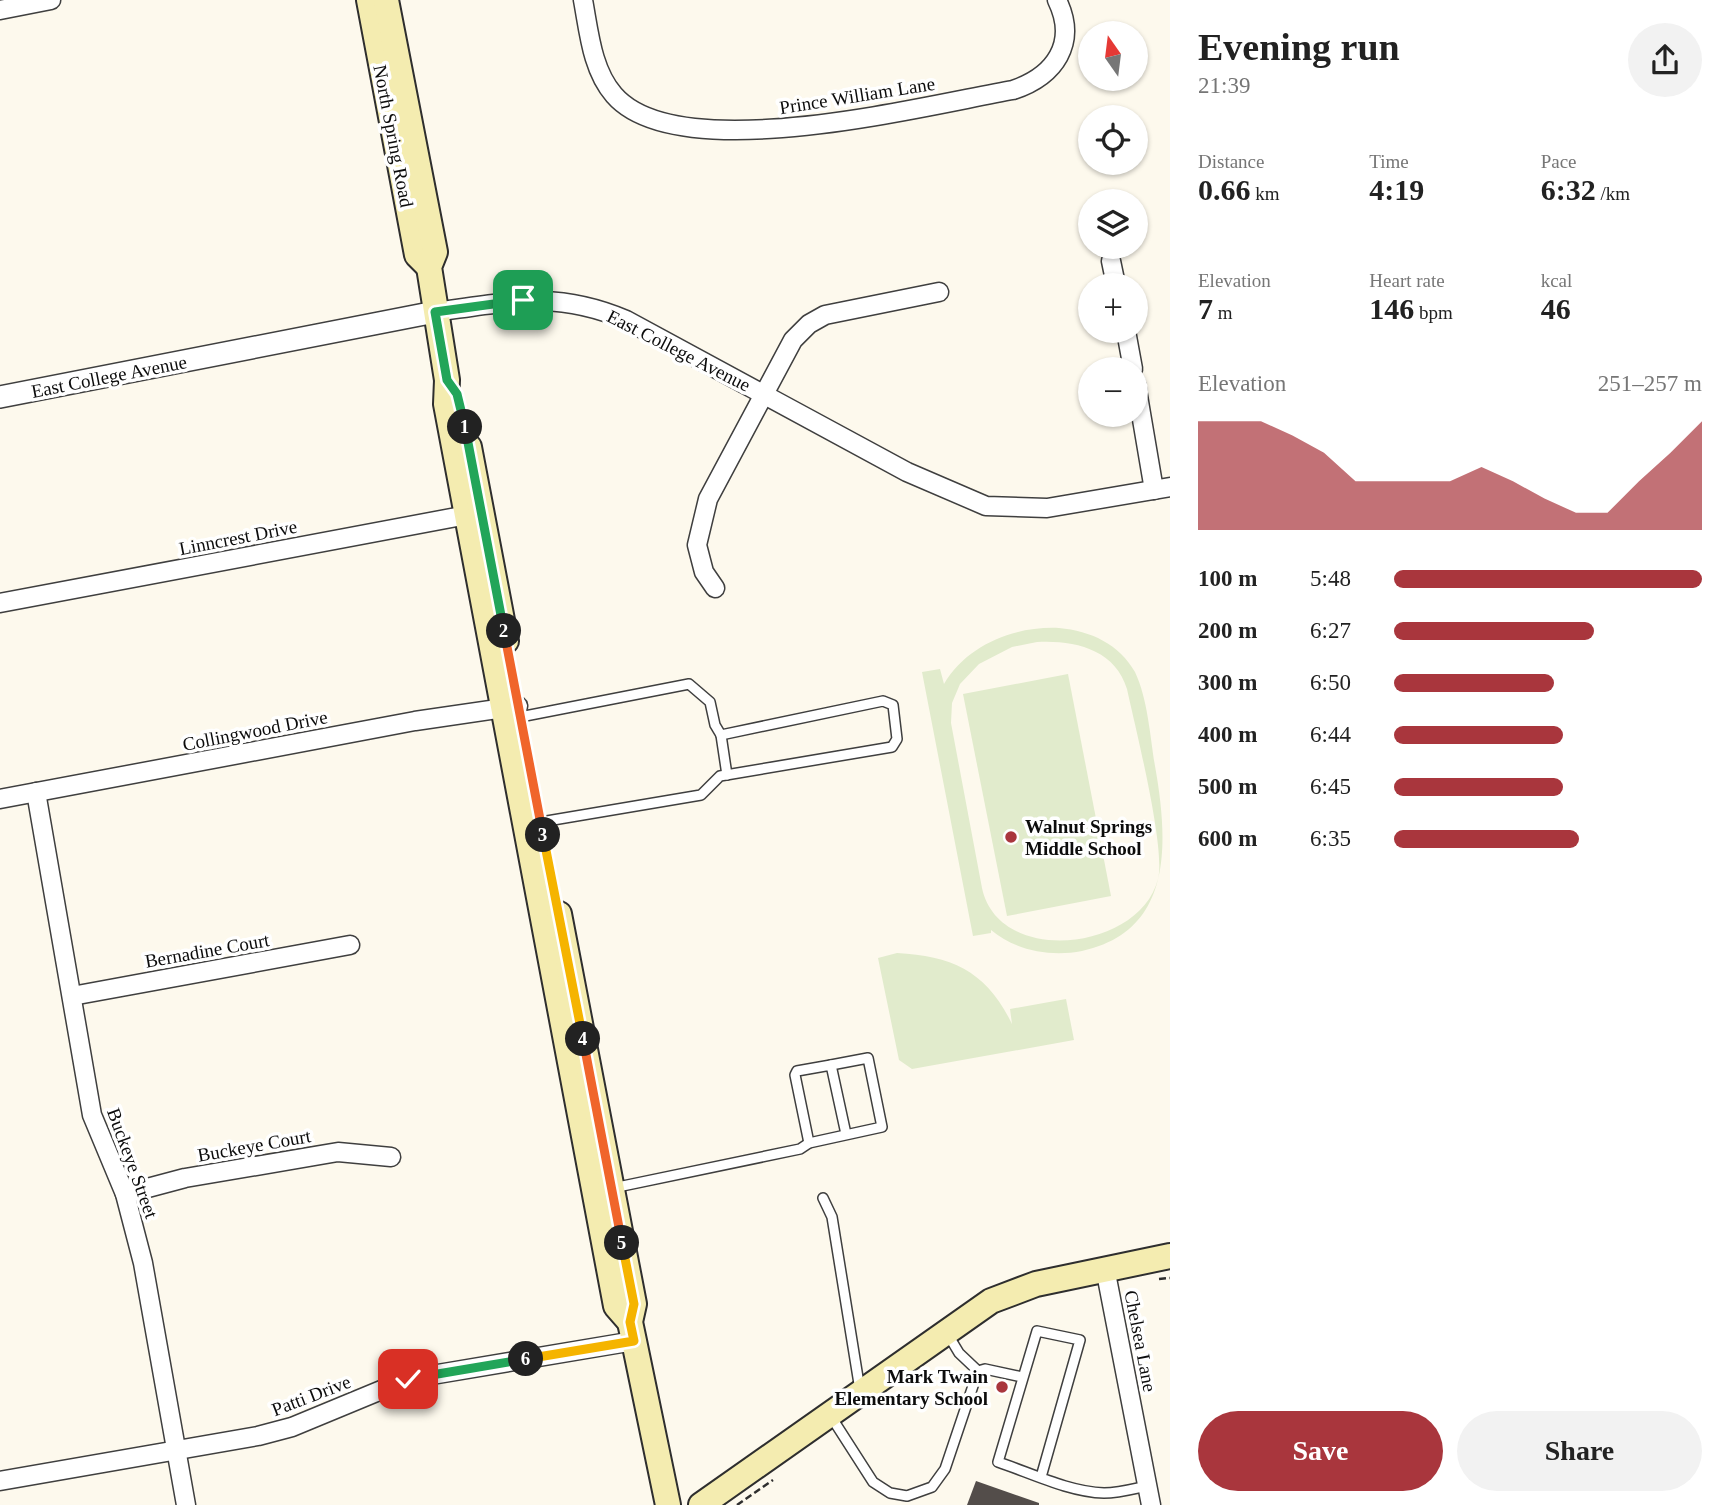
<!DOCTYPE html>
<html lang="en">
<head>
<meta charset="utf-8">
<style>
	:root { --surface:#fff; --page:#f2f2f2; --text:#222; --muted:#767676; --accent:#a9363d }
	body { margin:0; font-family:"Times New Roman",serif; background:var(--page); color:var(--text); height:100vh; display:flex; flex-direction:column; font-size:26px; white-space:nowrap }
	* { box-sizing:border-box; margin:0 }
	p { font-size:23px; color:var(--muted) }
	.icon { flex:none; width:38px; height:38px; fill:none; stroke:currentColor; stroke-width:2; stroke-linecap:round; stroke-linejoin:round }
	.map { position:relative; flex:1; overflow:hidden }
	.side { display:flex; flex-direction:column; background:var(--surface); width:560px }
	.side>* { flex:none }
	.needle { width:46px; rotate:346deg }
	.tools { position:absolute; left:1078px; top:21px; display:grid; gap:14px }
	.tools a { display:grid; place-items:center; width:70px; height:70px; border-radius:50%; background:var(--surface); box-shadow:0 2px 5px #0004; font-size:35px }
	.pin { position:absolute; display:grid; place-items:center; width:60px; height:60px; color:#fff; margin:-30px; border-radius:14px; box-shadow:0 4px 10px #0006 }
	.km { position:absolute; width:35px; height:35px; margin:-18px; border-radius:50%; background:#222; color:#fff; font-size:19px; line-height:35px; text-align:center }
	.round { display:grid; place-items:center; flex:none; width:74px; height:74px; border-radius:37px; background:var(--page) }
	.overview { display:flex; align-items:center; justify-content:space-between; height:119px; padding:0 28px }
	h1 { font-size:38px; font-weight:800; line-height:52px }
	.stats { display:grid; grid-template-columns:repeat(3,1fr); gap:10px; height:119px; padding:7px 28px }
	.stats div { display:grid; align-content:center }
	.stats b { font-size:30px; font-weight:800 }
	.stats small { font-size:19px; font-weight:400 }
	.stats p { font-size:19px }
	.chart { height:196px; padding:14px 28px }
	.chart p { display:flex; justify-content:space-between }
	.chart svg { width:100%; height:126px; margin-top:7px; fill:var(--accent); opacity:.7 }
	.primary-button { display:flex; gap:14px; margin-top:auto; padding:14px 28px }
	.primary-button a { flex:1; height:80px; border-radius:42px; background:var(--accent); color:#fff; font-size:28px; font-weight:800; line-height:80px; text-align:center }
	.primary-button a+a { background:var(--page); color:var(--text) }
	ul { padding:0 28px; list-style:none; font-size:23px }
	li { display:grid; grid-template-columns:112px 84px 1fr; align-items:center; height:52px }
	li i { height:18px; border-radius:9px; background:var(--accent) }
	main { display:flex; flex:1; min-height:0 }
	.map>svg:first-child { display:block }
	.pitch { fill:#e1ebcc; fill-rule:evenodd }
	.building { fill:#534d4a }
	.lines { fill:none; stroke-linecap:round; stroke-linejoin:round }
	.service-casing { stroke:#3f3f3f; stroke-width:12 }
	.minor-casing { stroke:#3f3f3f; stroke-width:21 }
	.tertiary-casing { stroke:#3f3f3f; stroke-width:24 }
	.secondary-casing { stroke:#2e2e2e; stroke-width:28 }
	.path { stroke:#2e2e2e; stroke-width:2.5; stroke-dasharray:7 3.5; stroke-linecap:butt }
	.service { stroke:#fff; stroke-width:9 }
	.minor { stroke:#fff; stroke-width:18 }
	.tertiary { stroke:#fff; stroke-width:21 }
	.secondary { stroke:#f4ecb0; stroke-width:24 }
	.split-1-casing { stroke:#fff; stroke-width:14 }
	.split-2-casing { stroke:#fff; stroke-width:14 }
	.split-3-casing { stroke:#fff; stroke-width:14 }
	.split-4-casing { stroke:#fff; stroke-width:14 }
	.split-5-casing { stroke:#fff; stroke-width:14 }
	.split-6-casing { stroke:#fff; stroke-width:14 }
	.split-7-casing { stroke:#fff; stroke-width:14 }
	.split-1 { stroke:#22a559; stroke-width:9 }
	.split-2 { stroke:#22a559; stroke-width:9 }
	.split-3 { stroke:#f0652b; stroke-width:9 }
	.split-4 { stroke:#f5b400; stroke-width:9 }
	.split-5 { stroke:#f0652b; stroke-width:9 }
	.split-6 { stroke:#f5b400; stroke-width:9 }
	.split-7 { stroke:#22a559; stroke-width:9 }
	.poi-dot { fill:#a9363d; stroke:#fff; stroke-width:2.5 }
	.labels { text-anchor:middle; stroke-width:7; stroke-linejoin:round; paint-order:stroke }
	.street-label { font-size:19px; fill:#0c0c0c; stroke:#fff }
	.poi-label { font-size:19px; font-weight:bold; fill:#0c0c0c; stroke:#fff; text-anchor:start }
</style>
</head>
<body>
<main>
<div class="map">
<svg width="1170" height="1505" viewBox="0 0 1170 1505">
	<rect width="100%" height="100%" fill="#fdf9ed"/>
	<g class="pitch">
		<path d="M1059,628C1091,631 1119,644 1135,672C1148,700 1150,736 1155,766C1170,850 1170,932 1082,951C1051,957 1016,951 991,930V933L973,936L922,672L940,669L944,684C967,645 1014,626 1059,628ZM1037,642C1074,640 1115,649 1127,689C1135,726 1166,849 1158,879C1140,951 999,967 982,888L951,723L952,703L960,684L979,664L1012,647Z"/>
		<polygon points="1068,674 1111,896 1007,916 963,694"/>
		<path d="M897,953C953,956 987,972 1012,1024L1010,1009L1066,999L1074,1040L912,1069L899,1060L878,958Z"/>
	</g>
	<polygon class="building" points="976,1481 1039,1503 1039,1505 967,1505"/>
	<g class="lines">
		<g class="service-casing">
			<g id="service">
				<polyline points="520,717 689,684 710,702 715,725 721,735 883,701 893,705 897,739 892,747 720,776 701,795 541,822"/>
				<polyline points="721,735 727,775"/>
				<polyline points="809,1143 795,1075 797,1071 831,1065 846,1134"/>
				<polyline points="613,1188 800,1149 809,1143 882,1127 868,1058 831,1065"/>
				<polyline points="823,1198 832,1217 860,1390"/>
				<polyline points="978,1371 985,1369 1022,1377"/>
				<polyline points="830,1415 873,1482 890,1493 907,1496 932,1487 945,1469 978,1371 959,1353 947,1333"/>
				<path d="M1041,1477L1080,1340L1037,1331L998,1462C1031,1473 1069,1492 1104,1493C1118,1493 1133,1489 1147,1486"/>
			</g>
		</g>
		<g class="minor-casing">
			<g id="minor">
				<path d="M583,0C589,32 592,70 614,95C678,169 926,105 1013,90C1055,76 1078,43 1057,0"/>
				<polyline points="0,10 51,0"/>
				<polyline points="1111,261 1116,285"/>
				<path d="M435,312C508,302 556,290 626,320L907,472L986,506L1047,508L1170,487"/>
				<polyline points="1126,331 1133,369"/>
				<polyline points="1136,384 1154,490"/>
				<polyline points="715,588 704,572 697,545 708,499 793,340 809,324 825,315 939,292"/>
				<polyline points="0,603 478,513"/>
				<polyline points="36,792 92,1115 125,1194 143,1263 186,1505"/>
				<polyline points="0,799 415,721 518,706"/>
				<polyline points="72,996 350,945"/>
				<polyline points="125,1194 185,1178 338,1152 391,1157"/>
				<polyline points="1105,1268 1151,1505"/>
				<polyline points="0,1481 258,1436 292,1427 408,1379 634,1341"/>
			</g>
		</g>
		<g class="tertiary-casing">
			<polyline id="tertiary" points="0,397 435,312"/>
		</g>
		<g class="secondary-casing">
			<g id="secondary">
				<polyline points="369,0 417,255 429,267"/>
				<polyline points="386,0 435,252 429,267 447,380 446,404 616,1306 630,1322"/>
				<polyline points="469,447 506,641"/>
				<polyline points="559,914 634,1304 630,1322 634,1341 668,1505"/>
				<polyline points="701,1505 991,1301 1036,1284 1170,1256"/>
			</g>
		</g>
		<g class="path">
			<polyline points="1159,1279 1170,1278"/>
			<polyline points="737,1505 773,1480"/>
		</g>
		<use href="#service" class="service"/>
		<use href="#minor" class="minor"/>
		<use href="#tertiary" class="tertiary"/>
		<use href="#secondary" class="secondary"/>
	</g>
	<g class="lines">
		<g class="split-1-casing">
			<polyline id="split-1" points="465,427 457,394 447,380 435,312 523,300"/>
		</g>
		<g class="split-2-casing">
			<polyline id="split-2" points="465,427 504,631"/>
		</g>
		<g class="split-3-casing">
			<polyline id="split-3" points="504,631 543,835"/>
		</g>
		<g class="split-4-casing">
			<polyline id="split-4" points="543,835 583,1039"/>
		</g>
		<g class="split-5-casing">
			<polyline id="split-5" points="583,1039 622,1243"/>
		</g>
		<g class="split-6-casing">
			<polyline id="split-6" points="526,1359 634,1341 630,1322 634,1304 622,1243"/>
		</g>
		<g class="split-7-casing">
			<polyline id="split-7" points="408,1379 526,1359"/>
		</g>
		<use href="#split-1" class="split-1"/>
		<use href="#split-2" class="split-2"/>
		<use href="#split-3" class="split-3"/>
		<use href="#split-4" class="split-4"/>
		<use href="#split-5" class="split-5"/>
		<use href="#split-6" class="split-6"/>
		<use href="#split-7" class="split-7"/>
	</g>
	<g class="poi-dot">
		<circle cx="1011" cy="837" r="7"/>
		<circle cx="1002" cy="1387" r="7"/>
	</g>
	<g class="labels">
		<g class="street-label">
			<text transform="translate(857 95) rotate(-9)" y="7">Prince William Lane</text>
			<text transform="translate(394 136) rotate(79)" y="7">North Spring Road</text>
			<text transform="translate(679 350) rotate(27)" y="7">East College Avenue</text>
			<text transform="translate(109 376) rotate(-11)" y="7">East College Avenue</text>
			<text transform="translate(238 537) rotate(-11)" y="7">Linncrest Drive</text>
			<text transform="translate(255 730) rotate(-11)" y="7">Collingwood Drive</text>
			<text transform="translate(207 950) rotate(-10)" y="7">Bernadine Court</text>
			<text transform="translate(254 1145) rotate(-10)" y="7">Buckeye Court</text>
			<text transform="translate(133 1163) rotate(70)" y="7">Buckeye Street</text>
			<text transform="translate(1141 1341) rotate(79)" y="7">Chelsea Lane</text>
			<text transform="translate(311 1395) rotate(-21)" y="7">Patti Drive</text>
		</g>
		<g class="poi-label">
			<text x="1025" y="833">Walnut Springs<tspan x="1025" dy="22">Middle School</tspan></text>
			<text x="988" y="1383" text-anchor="end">Mark Twain<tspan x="988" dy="22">Elementary School</tspan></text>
		</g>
	</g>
</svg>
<div class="tools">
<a><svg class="needle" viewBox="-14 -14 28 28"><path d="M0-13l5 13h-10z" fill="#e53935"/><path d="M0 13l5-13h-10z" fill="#767676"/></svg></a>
<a><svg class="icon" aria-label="locate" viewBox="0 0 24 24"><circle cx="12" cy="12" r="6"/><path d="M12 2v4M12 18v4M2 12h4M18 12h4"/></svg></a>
<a><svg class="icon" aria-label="layers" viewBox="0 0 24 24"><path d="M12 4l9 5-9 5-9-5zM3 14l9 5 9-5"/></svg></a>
<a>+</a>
<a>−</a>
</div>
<div class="pin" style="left:523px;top:300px;background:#1e9e55"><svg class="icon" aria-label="arrive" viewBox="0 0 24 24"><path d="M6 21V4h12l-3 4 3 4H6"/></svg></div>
<div class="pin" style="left:408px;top:1379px;background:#d93025"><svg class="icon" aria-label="check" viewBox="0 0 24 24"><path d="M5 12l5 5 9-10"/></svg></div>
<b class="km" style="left:465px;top:427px">1</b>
<b class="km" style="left:504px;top:631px">2</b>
<b class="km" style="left:543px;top:835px">3</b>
<b class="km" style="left:583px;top:1039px">4</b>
<b class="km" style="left:622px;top:1243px">5</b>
<b class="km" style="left:526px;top:1359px">6</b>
</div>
<section class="side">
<div class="overview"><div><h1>Evening run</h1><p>21:39</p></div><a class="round"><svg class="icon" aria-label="share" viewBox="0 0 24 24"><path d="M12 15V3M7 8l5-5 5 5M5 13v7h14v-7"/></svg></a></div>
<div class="stats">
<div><p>Distance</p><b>0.66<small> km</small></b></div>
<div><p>Time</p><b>4:19</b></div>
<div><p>Pace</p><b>6:32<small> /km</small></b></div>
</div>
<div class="stats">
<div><p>Elevation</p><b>7<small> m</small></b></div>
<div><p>Heart rate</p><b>146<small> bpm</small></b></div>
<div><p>kcal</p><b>46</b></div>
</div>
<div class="chart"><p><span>Elevation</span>251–257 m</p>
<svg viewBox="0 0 160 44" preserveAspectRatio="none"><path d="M0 44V6L10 6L20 6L30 11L40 17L50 27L60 27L70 27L80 27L90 22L100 27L110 33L120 38L130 38L140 27L150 17L160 6V44z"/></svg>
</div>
<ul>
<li><b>100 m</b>5:48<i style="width:100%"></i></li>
<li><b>200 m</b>6:27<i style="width:65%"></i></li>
<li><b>300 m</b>6:50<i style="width:52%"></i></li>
<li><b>400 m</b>6:44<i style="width:55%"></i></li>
<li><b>500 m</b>6:45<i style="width:55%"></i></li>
<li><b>600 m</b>6:35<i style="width:60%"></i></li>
</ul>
<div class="primary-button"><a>Save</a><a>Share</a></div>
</section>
</main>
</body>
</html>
